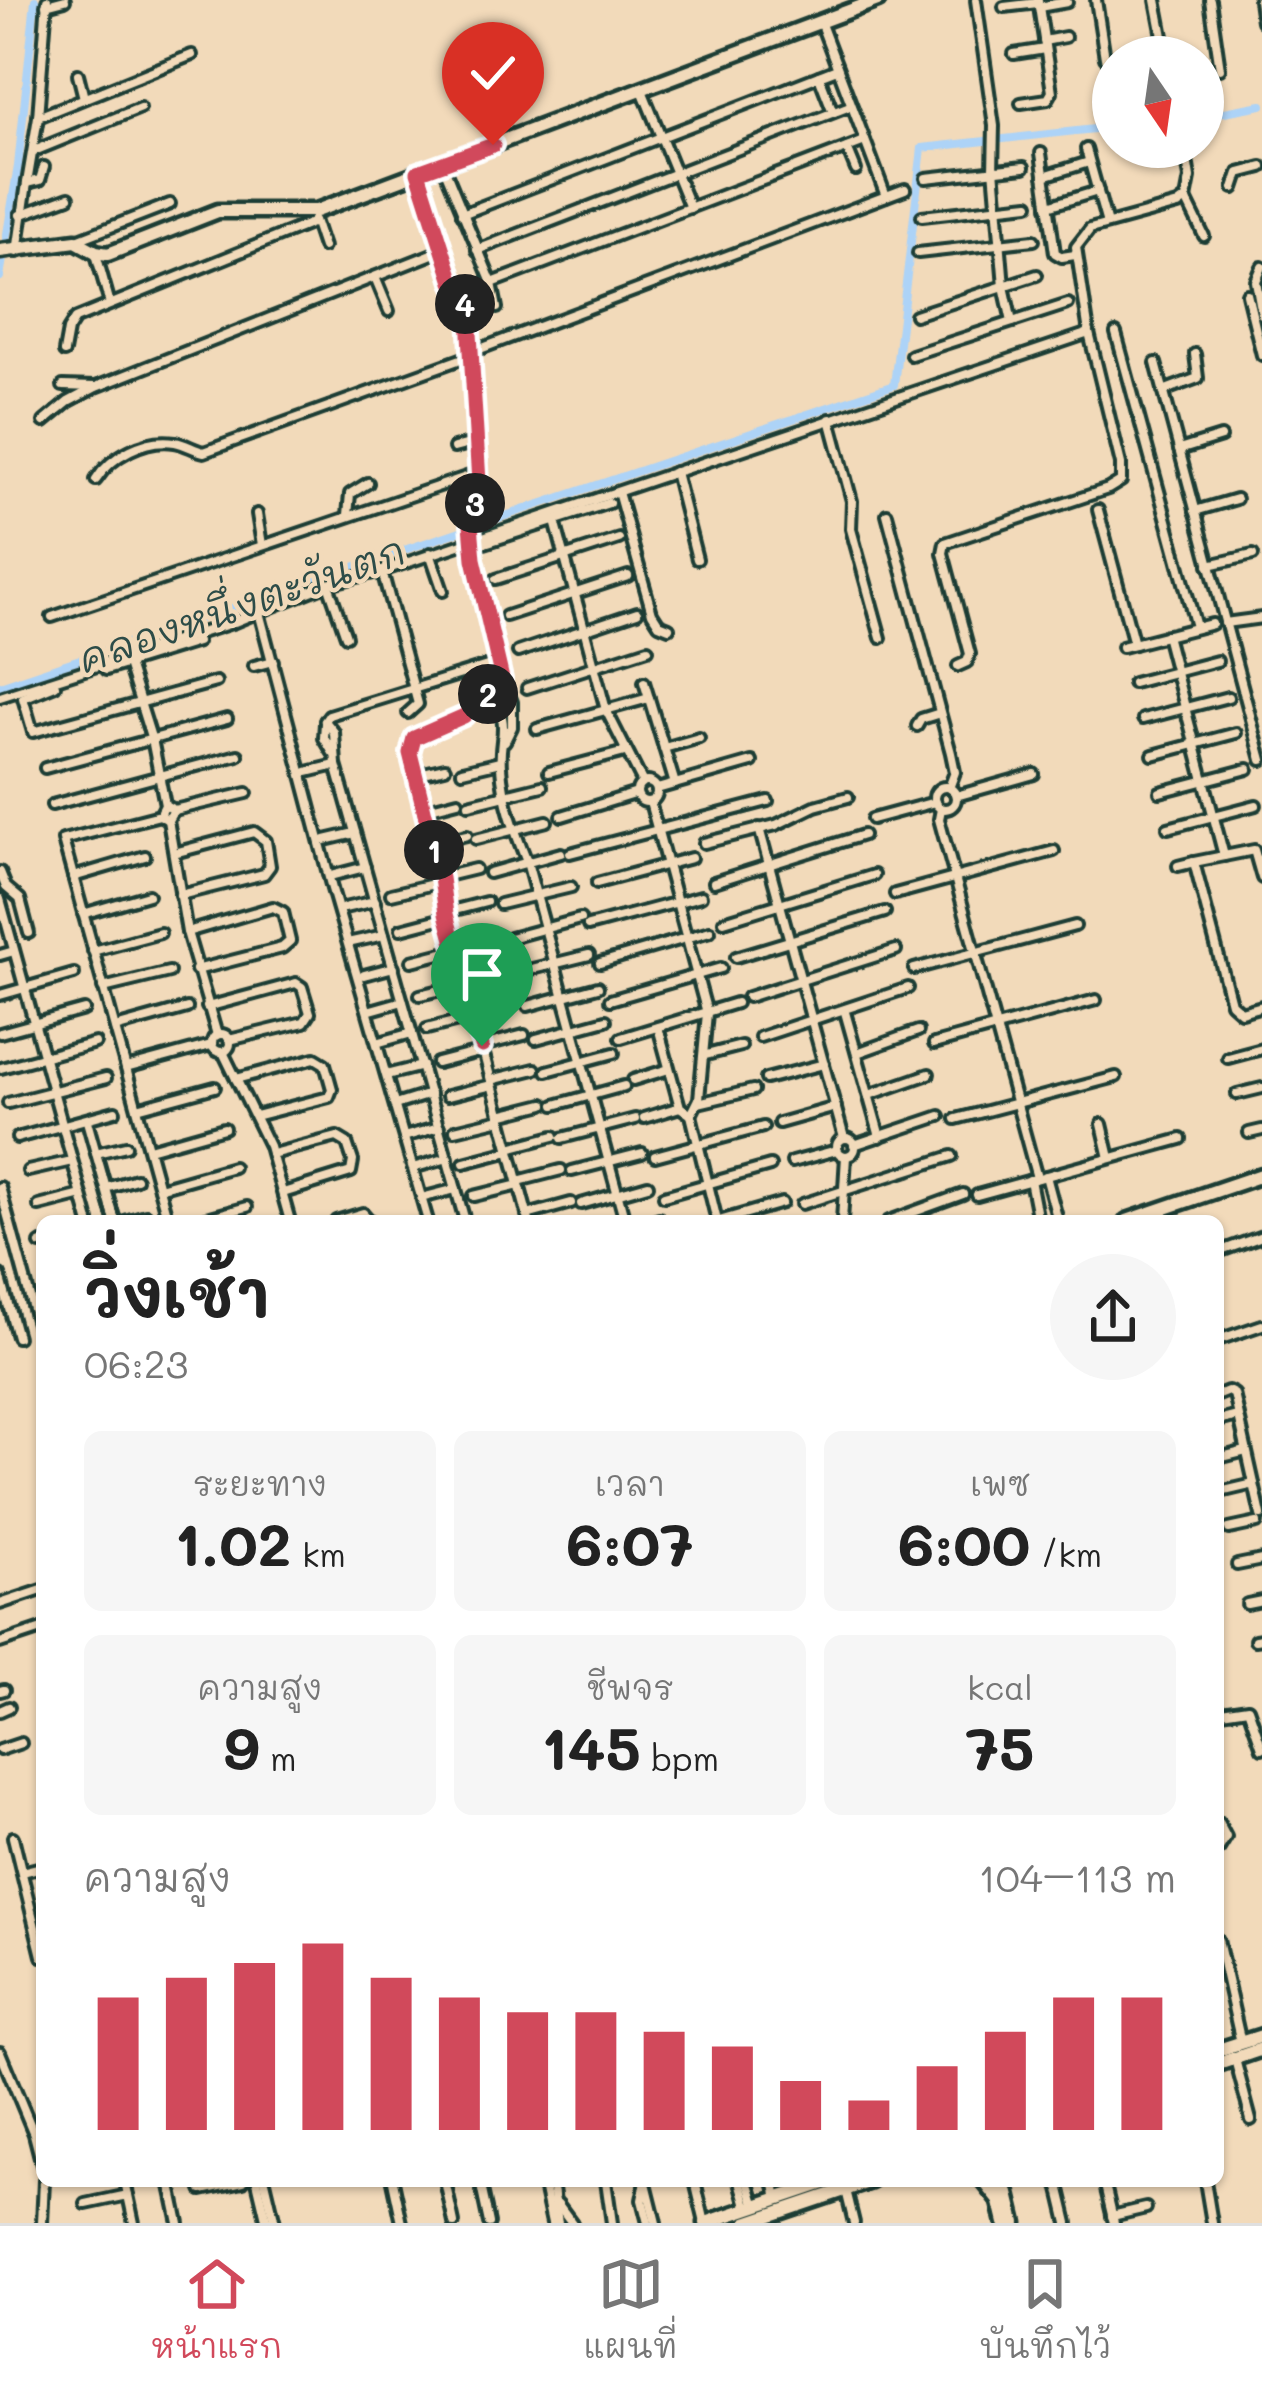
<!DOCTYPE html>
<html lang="th">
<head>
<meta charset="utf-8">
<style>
	:root { --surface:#fff; --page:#f6f6f6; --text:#222; --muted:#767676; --line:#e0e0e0; --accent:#d1495b }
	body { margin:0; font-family:Mali,"Playpen Sans Thai",sans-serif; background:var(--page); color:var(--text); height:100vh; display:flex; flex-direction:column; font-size:45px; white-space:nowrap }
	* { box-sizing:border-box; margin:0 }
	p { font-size:39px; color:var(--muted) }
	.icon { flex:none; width:66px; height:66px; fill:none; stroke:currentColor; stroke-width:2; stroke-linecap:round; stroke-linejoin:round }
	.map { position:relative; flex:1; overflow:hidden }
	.panel { position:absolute; left:36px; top:1215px; width:1188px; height:972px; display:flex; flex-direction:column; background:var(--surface); border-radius:18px; box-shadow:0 3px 9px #0004 }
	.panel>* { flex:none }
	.needle { width:78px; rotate:167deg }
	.fabs { position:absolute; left:1092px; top:36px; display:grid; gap:24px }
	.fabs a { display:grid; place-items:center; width:132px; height:132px; border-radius:50%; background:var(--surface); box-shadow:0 3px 9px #0004; font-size:60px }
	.pin { position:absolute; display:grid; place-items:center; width:102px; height:102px; color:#fff; margin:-123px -51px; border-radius:50% 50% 50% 0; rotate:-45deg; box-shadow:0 0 12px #0007 }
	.pin .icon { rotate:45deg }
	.km { position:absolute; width:60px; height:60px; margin:-30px; border-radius:50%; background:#222; color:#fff; font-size:33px; line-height:60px; text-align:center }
	.round { display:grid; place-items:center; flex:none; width:126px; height:126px; border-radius:63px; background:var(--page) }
	.head { display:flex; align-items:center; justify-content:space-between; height:204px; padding:0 48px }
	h1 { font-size:66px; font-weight:800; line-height:90px }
	.stats { display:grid; grid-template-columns:repeat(3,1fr); gap:18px; height:204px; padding:12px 48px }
	.stats div { display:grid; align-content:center; border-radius:18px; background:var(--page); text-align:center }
	.stats b { font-size:60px; font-weight:800 }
	.stats small { font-size:33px; font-weight:400 }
	.stats p { font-size:33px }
	.chart { height:336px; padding:24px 48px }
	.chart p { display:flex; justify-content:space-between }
	.chart svg { width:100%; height:216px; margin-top:12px; stroke:var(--accent); stroke-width:6 }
	.dock { display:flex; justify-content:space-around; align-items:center; height:168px; border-top:3px solid var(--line); background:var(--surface); font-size:33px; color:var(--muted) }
	.dock a { display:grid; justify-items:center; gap:6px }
	.dock .selected { color:var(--accent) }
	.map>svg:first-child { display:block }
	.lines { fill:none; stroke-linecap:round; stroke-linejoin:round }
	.canal { stroke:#add3f7; stroke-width:8 }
	.street-casing { stroke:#1f3d34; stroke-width:16 }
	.secondary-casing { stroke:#1f3d34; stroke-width:21 }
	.street { stroke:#f2daba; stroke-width:8 }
	.secondary { stroke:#f2daba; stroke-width:12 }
	.route-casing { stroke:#fff; stroke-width:24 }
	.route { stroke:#d1495b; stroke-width:15 }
	.labels { text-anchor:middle; stroke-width:9; stroke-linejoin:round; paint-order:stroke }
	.water-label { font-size:39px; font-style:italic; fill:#2d4c48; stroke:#f2daba }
</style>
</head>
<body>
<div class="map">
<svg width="1262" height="2223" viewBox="0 0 1262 2223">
	<rect width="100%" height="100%" fill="#f2daba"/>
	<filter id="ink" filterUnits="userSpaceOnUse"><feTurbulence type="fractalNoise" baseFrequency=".00833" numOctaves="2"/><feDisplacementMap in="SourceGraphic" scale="24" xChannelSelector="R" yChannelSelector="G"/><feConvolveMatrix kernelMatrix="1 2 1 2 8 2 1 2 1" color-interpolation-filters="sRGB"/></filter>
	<g filter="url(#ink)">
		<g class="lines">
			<g class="canal">
				<polyline points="1203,116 1262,105"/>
				<polyline points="0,277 18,166 35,0"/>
				<polyline points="0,686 894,385 922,148 1113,127"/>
			</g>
			<g class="street-casing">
				<g id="street">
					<polyline points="976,0 994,126 993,171"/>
					<polyline points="1096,0 1105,58"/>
					<polyline points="1156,0 1167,57"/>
					<polyline points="1210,0 1220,69"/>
					<polyline points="1259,0 1262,21"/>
					<polyline points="46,5 65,0"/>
					<polyline points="1004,7 1038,3"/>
					<polyline points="1039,7 1067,2"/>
					<polyline points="821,24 886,196"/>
					<polyline points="1044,41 1065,37"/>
					<polyline points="1014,54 1045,49"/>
					<polyline points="78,74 84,98"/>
					<polyline points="819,76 833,112"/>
					<polyline points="642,90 690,208"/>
					<polyline points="1021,103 1048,99 1052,92 1038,0"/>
					<polyline points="38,117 192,55"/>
					<polyline points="847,148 856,170"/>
					<polyline points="1086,149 1107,224"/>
					<polyline points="34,151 140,108"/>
					<polyline points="1041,153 1055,253 1062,257 1075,255"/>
					<polyline points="443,165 492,283 497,308"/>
					<polyline points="44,167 40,180 27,183 38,117 47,0"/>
					<polyline points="994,168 1004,286 1012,322"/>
					<polyline points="418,174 453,282 469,317 480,499 470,513 471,540 497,663 512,702 512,727 505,741"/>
					<polyline points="1044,176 1089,162"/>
					<polyline points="926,178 1024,167"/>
					<polyline points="1234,188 1239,173 1262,167"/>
					<polyline points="1186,199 1204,236"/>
					<polyline points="1048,206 1098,191"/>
					<polyline points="462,214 837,69"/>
					<polyline points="20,215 69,197"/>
					<polyline points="922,216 1029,204"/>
					<polyline points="314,220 323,247"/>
					<polyline points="77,240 170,204"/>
					<polyline points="477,250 850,106"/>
					<polyline points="17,252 27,183"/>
					<polyline points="918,253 1034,240"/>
					<polyline points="96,254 110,304"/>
					<polyline points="1262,267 1256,281 1262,314"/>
					<polyline points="375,277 389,311"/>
					<polyline points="492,283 865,141"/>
					<polyline points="1247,294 1262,355"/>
					<polyline points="915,315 1037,275"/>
					<polyline points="1116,333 1196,627"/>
					<polyline points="64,352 68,330 75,319 314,222"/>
					<polyline points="472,352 905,189"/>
					<polyline points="911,355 1068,304"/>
					<polyline points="1156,363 1262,760"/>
					<polyline points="63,386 95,387"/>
					<polyline points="1163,391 1198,378 1195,354"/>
					<polyline points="830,419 852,501 851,529 881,638"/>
					<polyline points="44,422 68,402 96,387 445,249"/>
					<polyline points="454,448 477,442"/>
					<polyline points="1179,450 1221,437"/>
					<polyline points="675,472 697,559"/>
					<path d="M96,480C111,456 146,437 175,442C186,444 194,450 204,452L472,355"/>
					<polyline points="618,492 652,613 659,624 669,628"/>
					<polyline points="1098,510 1134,644"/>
					<polyline points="1195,511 1236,499"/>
					<polyline points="257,514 262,545"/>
					<polyline points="887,514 951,753 955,772 949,788"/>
					<polyline points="348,515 350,494 368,483"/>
					<polyline points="555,521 606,710 643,783"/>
					<polyline points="485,543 609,503"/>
					<polyline points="430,553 443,591"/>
					<polyline points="1209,565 1253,555"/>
					<polyline points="382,571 418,704 408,713"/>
					<polyline points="496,579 619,539"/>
					<polyline points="328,584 346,636"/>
					<polyline points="259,612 332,889 428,1221"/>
					<polyline points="506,616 628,576"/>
					<polyline points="52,617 478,473"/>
					<polyline points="1225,623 1262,618"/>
					<polyline points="1166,635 1224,856 1254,850 1262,878"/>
					<polyline points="1122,647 1212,624"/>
					<polyline points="518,652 637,612"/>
					<polyline points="128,664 153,744 165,805 160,815 168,820 174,810 165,805"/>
					<polyline points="254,666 273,661"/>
					<polyline points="958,666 967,662 970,654 943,553 945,543 1108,489 1121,481 1121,464 1089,333 1076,247 1090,229 1178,205 1186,199 1190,178 1185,147"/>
					<polyline points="106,670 197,642"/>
					<polyline points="502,679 464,716 414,738 410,753 446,914 529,1221"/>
					<polyline points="644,682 675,784"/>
					<polyline points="1133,683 1217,661"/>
					<polyline points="55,685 23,698 33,732 216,682"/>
					<polyline points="527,688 648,649"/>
					<path d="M488,694C514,724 498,734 501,767C503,800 515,832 527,862L625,1221"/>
					<polyline points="0,697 232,623 328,584 382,571 1089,333"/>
					<polyline points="1143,719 1228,697"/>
					<polyline points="325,721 334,732 336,765 465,1221"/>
					<polyline points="325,721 329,715 497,663"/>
					<polyline points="325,723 324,738 333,753"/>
					<polyline points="917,726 921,719 940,713"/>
					<polyline points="537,729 649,698"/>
					<polyline points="664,748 699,738"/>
					<polyline points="1153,755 1236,733"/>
					<polyline points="45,768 227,719"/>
					<polyline points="462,771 500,762"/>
					<polyline points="307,772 336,765"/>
					<polyline points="549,772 625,752"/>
					<polyline points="415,775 445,768"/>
					<circle cx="647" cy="792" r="10"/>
					<circle cx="945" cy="798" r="11"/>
					<polyline points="657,789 752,762"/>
					<polyline points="1160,792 1248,769"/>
					<polyline points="956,796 1034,774"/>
					<polyline points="650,802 707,1013 699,1099 691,1115"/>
					<polyline points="469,804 542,786"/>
					<polyline points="52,805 238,755"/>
					<polyline points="941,809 939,819 1037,1178"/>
					<polyline points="174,810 247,793"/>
					<polyline points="423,810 458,801"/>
					<polyline points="160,815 63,840 168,1221"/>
					<polyline points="562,816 637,793"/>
					<polyline points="872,819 935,802"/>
					<polyline points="168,820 187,932 217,1035"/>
					<polyline points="759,828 844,1138"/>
					<polyline points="1168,828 1256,805"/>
					<polyline points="476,839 547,821"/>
					<polyline points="325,840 355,833"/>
					<polyline points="432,843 467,835"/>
					<polyline points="704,843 776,825 815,806 848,797"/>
					<polyline points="174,853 254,832 266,841 270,866 264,874 180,895"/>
					<polyline points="570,853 768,801"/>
					<polyline points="1224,856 1194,862 1231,1003 1241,1012 1262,1006"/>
					<polyline points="1178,866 1194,862"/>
					<polyline points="0,872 6,887 20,899 29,933"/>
					<polyline points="489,873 561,853"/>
					<polyline points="334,875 365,867"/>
					<polyline points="73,877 145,856"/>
					<polyline points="442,877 475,869"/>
					<polyline points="714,882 863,835"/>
					<polyline points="597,883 691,858"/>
					<polyline points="391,894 442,882"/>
					<polyline points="895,894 1054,851"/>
					<polyline points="0,899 89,1221"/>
					<polyline points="500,904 571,887"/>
					<polyline points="344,908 375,901"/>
					<polyline points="447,912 486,902"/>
					<polyline points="83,914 148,895"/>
					<polyline points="724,921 874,875"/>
					<polyline points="588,926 701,896"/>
					<polyline points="401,929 447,917"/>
					<polyline points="187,932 273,907 283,912 290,941 282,948 196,970"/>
					<polyline points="510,938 580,919"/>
					<polyline points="352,942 384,935"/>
					<polyline points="455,947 496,936"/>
					<polyline points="93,951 160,933"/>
					<polyline points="0,955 14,951"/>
					<polyline points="736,957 885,912"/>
					<polyline points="412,961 455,950"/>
					<polyline points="600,963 710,931"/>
					<polyline points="914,969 1075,926"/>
					<polyline points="520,972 589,955"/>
					<polyline points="364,975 394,967"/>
					<polyline points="464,980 505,969"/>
					<polyline points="103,988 169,972"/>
					<polyline points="0,995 74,974"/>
					<polyline points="420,995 465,984"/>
					<polyline points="748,997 896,950"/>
					<polyline points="610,1000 721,968"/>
					<polyline points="528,1006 598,987"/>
					<polyline points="207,1007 296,983 302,987 310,1013 304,1022 229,1040"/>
					<polyline points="371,1010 403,1001"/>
					<polyline points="845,1012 880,1137"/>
					<polyline points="473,1014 515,1003"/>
					<polyline points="658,1027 680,1107 691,1115 717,1221"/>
					<polyline points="115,1028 187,1008"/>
					<polyline points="427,1029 474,1017"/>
					<polyline points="0,1033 84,1010"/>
					<circle cx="221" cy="1043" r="9"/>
					<polyline points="760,1037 908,988"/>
					<polyline points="621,1038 736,1003"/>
					<polyline points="536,1039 606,1020"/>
					<polyline points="380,1042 412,1033"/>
					<polyline points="934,1044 1096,1000"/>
					<polyline points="482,1046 524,1035"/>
					<polyline points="223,1052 269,1146 290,1221"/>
					<polyline points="857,1053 918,1031"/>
					<polyline points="706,1055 741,1046"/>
					<polyline points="1228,1058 1262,1049"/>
					<polyline points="437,1063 483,1051"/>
					<polyline points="1,1068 95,1043"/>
					<polyline points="126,1068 211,1045"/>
					<polyline points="547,1071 614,1053"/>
					<polyline points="390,1074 422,1066"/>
					<polyline points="236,1079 315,1058 325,1064 332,1089 329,1097 255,1116"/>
					<polyline points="766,1079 824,1064"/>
					<polyline points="491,1080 535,1069"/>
					<polyline points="633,1080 669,1069"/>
					<polyline points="1237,1094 1262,1088"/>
					<polyline points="869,1095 929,1074"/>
					<polyline points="447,1096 492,1085"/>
					<polyline points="8,1103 106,1078"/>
					<polyline points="698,1103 753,1090"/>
					<polyline points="398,1104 430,1094"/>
					<polyline points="555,1105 624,1086"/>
					<polyline points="137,1108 215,1087"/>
					<polyline points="500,1115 544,1104"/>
					<polyline points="644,1118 680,1107"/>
					<polyline points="956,1119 1116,1077"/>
					<polyline points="87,1121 115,1221"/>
					<polyline points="779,1123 836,1107"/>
					<polyline points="1102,1124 1110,1158"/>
					<polyline points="455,1130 501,1119"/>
					<polyline points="1249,1133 1262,1130"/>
					<polyline points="407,1136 439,1127"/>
					<polyline points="17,1138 115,1111"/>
					<polyline points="562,1138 635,1119"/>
					<circle cx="846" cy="1147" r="9"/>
					<polyline points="854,1145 940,1116"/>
					<polyline points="509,1148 554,1136"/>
					<polyline points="149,1149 224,1128"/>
					<polyline points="96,1153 126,1146"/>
					<polyline points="272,1154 337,1137 347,1143 353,1161 351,1172 283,1193"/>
					<polyline points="655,1156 763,1127"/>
					<polyline points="792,1162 837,1150"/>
					<polyline points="464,1163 510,1151"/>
					<polyline points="416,1167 448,1158"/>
					<polyline points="28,1171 72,1161"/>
					<polyline points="572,1171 642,1153"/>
					<polyline points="1046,1176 1058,1221"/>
					<polyline points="1030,1180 1038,1221"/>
					<polyline points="518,1181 561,1170"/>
					<polyline points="0,1187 42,1342"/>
					<polyline points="106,1188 136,1179"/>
					<polyline points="159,1188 233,1167"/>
					<polyline points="977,1195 1181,1139"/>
					<polyline points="474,1196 519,1185"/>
					<polyline points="664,1196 770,1166"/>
					<polyline points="425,1197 456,1189"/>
					<polyline points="581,1204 648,1185"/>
					<polyline points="802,1204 952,1156"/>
					<polyline points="39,1206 82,1195"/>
					<polyline points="527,1215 571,1203"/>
					<polyline points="125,1221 146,1215"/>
					<polyline points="196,1221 247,1207"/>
					<polyline points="336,1221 363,1213 370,1221"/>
					<polyline points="650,1221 659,1218"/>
					<polyline points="719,1221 782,1203"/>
					<polyline points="842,1221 846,1156"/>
					<polyline points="889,1221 963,1194"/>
					<polyline points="40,1244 42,1243"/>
					<polyline points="1218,1252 1262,1236"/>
					<polyline points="0,1275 17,1337"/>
					<polyline points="1218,1340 1262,1325"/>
					<polyline points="1218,1395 1228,1391 1234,1394 1261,1515"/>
					<polyline points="1218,1421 1238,1416"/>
					<polyline points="1218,1458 1246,1451"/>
					<polyline points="1220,1492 1254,1484"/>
					<polyline points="1229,1529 1257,1523"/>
					<polyline points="1237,1565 1262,1560"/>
					<polyline points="0,1604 42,1590"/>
					<polyline points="1247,1604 1262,1601"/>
					<polyline points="1255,1640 1262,1639"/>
					<polyline points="0,1643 42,1629"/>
					<polyline points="0,1691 4,1690"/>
					<polyline points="0,1711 9,1707"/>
					<polyline points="1221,1712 1248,1708 1262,1748"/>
					<polyline points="0,1750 21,1743"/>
					<polyline points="1218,1822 1226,1837 1218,1850"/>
					<polyline points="13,1837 42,1956"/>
					<polyline points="22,1872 42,1867"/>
					<polyline points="1218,1940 1241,2043"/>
					<polyline points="0,2052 34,2134 42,2165"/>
					<polyline points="1235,2059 1251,2120"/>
					<polyline points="125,2181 134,2223"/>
					<polyline points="170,2181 179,2223"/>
					<polyline points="257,2181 267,2223"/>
					<polyline points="265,2181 275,2223"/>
					<polyline points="393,2181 402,2223"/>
					<polyline points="445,2181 454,2223"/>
					<polyline points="480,2181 489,2223"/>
					<polyline points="543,2181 552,2223"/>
					<polyline points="552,2181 558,2223"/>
					<polyline points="606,2181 612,2223"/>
					<polyline points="646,2181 642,2200 648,2223"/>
					<polyline points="695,2181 705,2223"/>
					<polyline points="740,2181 748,2209"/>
					<polyline points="748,2181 756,2206"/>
					<polyline points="774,2181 778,2198"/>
					<polyline points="1058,2181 1068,2223"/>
					<polyline points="1104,2181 1114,2223"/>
					<polyline points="1205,2181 1212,2223"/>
					<polyline points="646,2183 656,2223"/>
					<polyline points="202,2190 243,2181"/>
					<polyline points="846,2190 854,2223"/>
					<polyline points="86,2204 128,2195"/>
					<polyline points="558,2204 572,2223"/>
					<polyline points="1112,2216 1146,2208"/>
					<polyline points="42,2223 44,2181"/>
				</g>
			</g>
			<g class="secondary-casing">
				<g id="secondary">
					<polyline points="0,251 76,241 96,252 108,254 218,211 316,211 878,0"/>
					<polyline points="1127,1221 1262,1175"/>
					<polyline points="1218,2050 1262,2036"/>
					<polyline points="1218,2064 1262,2049"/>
					<polyline points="984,2181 999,2200"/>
					<polyline points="995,2181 1005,2223"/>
					<polyline points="1005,2181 1015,2223"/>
					<polyline points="706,2223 830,2181"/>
					<polyline points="747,2223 871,2181"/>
				</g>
			</g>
			<use href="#street" class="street"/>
			<use href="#secondary" class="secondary"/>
		</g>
	</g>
	<g class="lines" filter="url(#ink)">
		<g class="route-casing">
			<polyline id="route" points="482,1046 446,914 441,878 410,753 414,738 464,716 502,679 474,559 470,513 480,499 469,317 453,282 418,172 493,145"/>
		</g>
		<use href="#route" class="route"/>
	</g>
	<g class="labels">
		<g class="water-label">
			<text transform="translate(242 605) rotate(-19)" y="14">คลองหนึ่งตะวันตก</text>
		</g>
	</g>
</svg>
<div class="fabs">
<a><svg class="needle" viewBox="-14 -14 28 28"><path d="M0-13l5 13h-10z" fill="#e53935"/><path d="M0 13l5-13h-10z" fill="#767676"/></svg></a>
</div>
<div class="pin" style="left:482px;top:1046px;background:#1e9e55"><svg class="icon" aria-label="arrive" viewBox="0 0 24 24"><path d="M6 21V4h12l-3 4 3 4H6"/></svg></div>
<div class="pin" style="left:493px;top:145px;background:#d93025"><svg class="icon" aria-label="check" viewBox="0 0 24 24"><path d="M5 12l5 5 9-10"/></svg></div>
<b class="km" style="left:434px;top:850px">1</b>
<b class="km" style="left:488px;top:694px">2</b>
<b class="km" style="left:475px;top:503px">3</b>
<b class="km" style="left:465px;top:304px">4</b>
<section class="panel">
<div class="head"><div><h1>วิ่งเช้า</h1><p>06:23</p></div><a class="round"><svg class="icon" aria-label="share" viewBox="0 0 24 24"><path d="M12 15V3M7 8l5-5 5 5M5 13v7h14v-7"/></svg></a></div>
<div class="stats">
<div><p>ระยะทาง</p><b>1.02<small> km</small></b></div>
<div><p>เวลา</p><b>6:07</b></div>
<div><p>เพซ</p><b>6:00<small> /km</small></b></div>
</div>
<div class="stats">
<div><p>ความสูง</p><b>9<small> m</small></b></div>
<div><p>ชีพจร</p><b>145<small> bpm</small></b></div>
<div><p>kcal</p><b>75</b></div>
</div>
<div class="chart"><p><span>ความสูง</span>104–113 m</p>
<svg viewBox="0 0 160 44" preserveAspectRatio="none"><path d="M5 44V17M15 44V13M25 44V10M35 44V6M45 44V13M55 44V17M65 44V20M75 44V20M85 44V24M95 44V27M105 44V34M115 44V38M125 44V31M135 44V24M145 44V17M155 44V17"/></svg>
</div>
</section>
</div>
<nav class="dock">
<a class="selected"><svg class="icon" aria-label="home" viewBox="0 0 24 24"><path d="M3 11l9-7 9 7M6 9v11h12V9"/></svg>หน้าแรก</a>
<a><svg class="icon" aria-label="map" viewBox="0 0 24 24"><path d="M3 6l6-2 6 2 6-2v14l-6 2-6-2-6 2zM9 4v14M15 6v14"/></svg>แผนที่</a>
<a><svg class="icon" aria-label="saved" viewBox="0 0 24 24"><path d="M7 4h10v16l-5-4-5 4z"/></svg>บันทึกไว้</a>
</nav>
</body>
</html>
